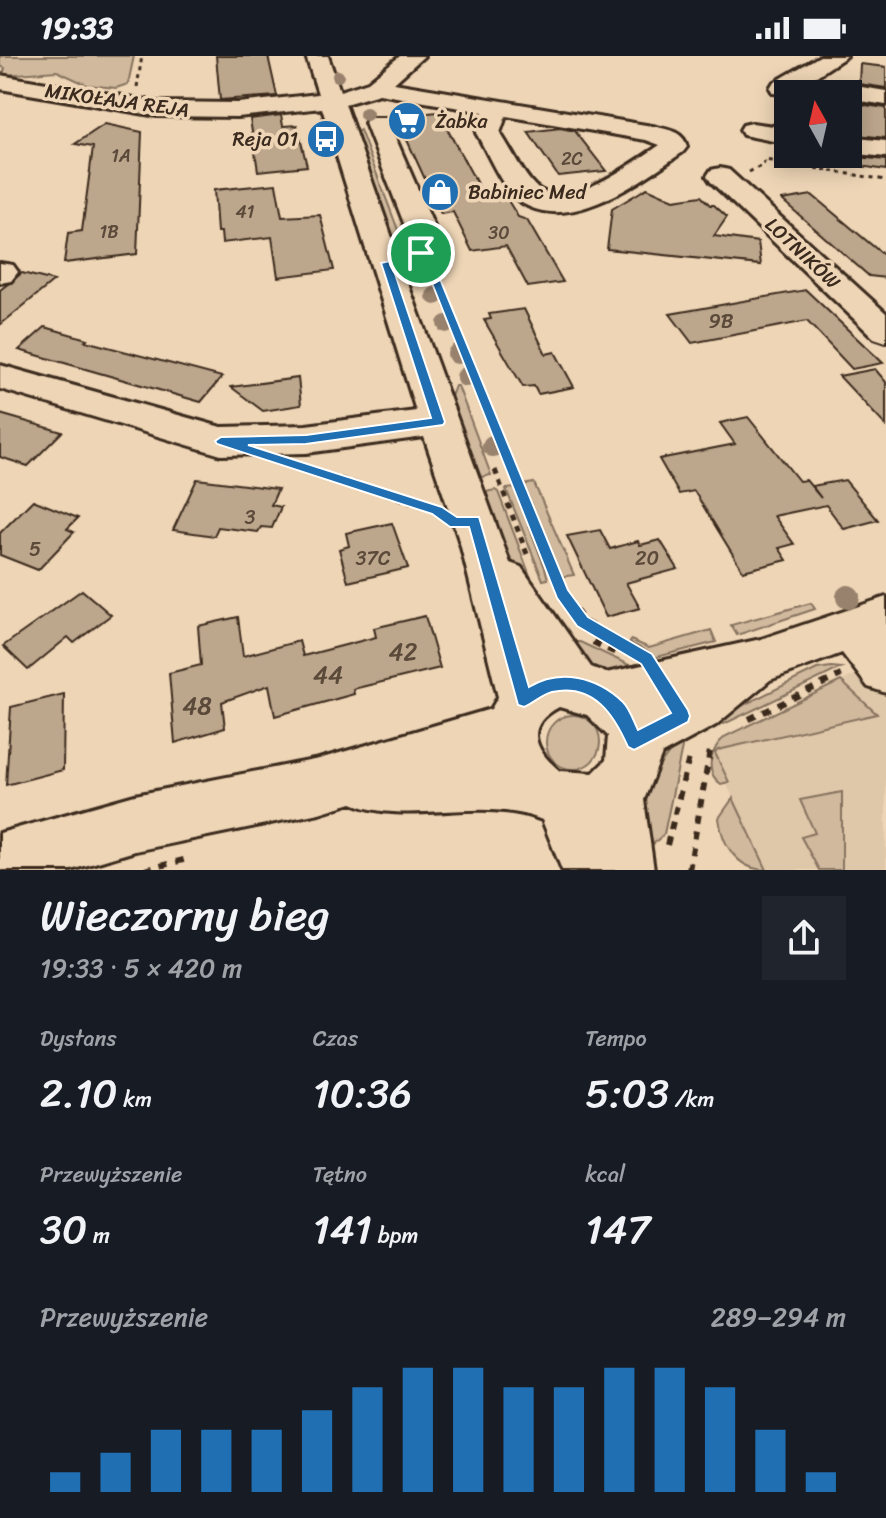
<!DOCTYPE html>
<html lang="pl">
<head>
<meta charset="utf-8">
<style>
	:root { --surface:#171b24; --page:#20242c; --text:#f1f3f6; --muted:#9ea1a6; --accent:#1f6fb2 }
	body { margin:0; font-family:Sriracha,sans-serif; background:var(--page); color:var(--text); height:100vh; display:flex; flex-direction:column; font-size:30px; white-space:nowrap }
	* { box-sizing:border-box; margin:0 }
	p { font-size:26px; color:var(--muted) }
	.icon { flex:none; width:44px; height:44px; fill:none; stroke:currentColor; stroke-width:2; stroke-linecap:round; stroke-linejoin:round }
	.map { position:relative; height:814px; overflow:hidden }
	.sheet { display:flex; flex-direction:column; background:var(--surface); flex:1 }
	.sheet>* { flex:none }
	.needle { width:52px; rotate:352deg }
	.buttons { position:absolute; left:774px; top:24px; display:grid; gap:16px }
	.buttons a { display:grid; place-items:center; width:88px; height:88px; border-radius:0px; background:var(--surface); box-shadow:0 4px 20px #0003; font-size:40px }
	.pin { position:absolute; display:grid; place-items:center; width:68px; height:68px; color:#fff; margin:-34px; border:4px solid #fff; border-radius:50%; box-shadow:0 2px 8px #0007 }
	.round { display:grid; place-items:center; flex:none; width:84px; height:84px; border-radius:0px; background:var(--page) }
	.summary { display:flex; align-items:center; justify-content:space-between; height:136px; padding:0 40px }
	h1 { font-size:44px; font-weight:600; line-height:60px }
	.metrics { display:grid; grid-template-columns:repeat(3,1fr); gap:12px; height:136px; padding:8px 40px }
	.metrics div { display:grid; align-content:center }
	.metrics b { font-size:40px; font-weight:600 }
	.metrics small { font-size:22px; font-weight:400 }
	.metrics p { font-size:22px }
	.chart { height:224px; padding:16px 40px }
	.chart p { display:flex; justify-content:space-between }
	.chart svg { width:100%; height:144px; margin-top:8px; stroke:var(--accent); stroke-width:6 }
	.status { display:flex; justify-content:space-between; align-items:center; height:56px; padding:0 40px; background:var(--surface); direction:ltr }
	.status svg { height:22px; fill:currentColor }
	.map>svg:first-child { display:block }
	.built { fill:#dfc7a9 }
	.green { fill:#d0b99d; stroke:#86725e; stroke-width:2 }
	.building { fill:#bca68c; stroke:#3b2a1e; stroke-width:2 }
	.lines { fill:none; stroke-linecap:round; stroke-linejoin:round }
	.minor-casing { stroke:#3b2a1e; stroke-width:6 }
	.path-far3 { stroke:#3b2a1e; stroke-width:3; stroke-dasharray:4 4; stroke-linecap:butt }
	.path-far2 { stroke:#3b2a1e; stroke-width:4; stroke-dasharray:5 5; stroke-linecap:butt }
	.path-far1 { stroke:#3b2a1e; stroke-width:5; stroke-dasharray:6 6; stroke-linecap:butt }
	.path { stroke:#3b2a1e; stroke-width:6; stroke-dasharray:8 8; stroke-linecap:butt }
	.minor { fill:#eed5b6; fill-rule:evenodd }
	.tree { fill:#98826d }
	.route { fill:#1f6fb2; stroke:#fff; stroke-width:2; fill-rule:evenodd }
	.labels { text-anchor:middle; stroke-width:7; stroke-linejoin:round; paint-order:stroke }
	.far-number-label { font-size:18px; fill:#5b493a }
	.far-street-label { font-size:20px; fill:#3b2a1e; stroke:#eed5b6 }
	.far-poi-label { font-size:20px; fill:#3b2a1e; stroke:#eed5b6; text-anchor:start }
	.number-label { font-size:20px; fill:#5b493a }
	.near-number-label { font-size:24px; fill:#5b493a }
</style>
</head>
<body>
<div class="status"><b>19:33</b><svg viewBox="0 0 49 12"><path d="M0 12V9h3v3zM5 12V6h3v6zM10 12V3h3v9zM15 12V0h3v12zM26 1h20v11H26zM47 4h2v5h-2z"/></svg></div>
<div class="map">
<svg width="886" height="814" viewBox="0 0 886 814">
	<rect width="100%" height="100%" fill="#eed5b6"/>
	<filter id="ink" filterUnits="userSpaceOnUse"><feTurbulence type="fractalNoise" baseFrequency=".0125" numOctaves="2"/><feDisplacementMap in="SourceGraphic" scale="16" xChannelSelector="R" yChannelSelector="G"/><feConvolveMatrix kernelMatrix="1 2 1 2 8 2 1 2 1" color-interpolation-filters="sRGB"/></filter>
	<g filter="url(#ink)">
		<polygon class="built" points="857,618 870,623 886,642 886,814 767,814 712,697 726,680"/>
		<g class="green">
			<polygon points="0,0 134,0 128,28 116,32 87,29 57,15 3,19 5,12 0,10"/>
			<polygon points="360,74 406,195 397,196 354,78"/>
			<polygon points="455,330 458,330 491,419 475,422 449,346"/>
			<polygon points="534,427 574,519 560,521 523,429"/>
			<polygon points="515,432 545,512 548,523 543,524 506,433"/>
			<polygon points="495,434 498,436 534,530 553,570 497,480 481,437"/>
			<polygon points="811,547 815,553 737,579 731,569"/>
			<polygon points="711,574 716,586 653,602 648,596 630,587 631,584 649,592"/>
			<polygon points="573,586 580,586 642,615 617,622 591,612 568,589"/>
			<polygon points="831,611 841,612 724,668 719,661 817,613"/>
			<path d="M841,625L877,658L718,694L715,697L729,726L721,728C703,716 711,692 726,680Z"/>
			<circle cx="573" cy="686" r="27"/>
			<path d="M684,682L664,778L651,790L641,793C643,746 646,715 684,682Z"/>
			<polygon points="842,736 842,814 819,814 801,781 815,777 800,744"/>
			<path d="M733,742L767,814C738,814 722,790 719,762Z"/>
		</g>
		<g class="building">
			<polygon points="216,0 268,0 277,40 220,44"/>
			<polygon points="860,8 886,11 886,32 859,28"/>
			<polygon points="858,48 886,52 886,82 848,78 848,51 857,52"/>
			<polygon points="438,56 481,135 501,133 518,161 527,164 563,226 528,231 506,190 472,195 453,156 441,158 396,60"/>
			<polygon points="281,59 283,70 297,69 307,110 258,115 250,63"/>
			<polygon points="105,68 142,76 137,198 64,207 68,177 82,175 93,91 75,88"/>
			<polygon points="560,72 575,75 606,115 558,120 528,76"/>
			<polygon points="848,100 886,104 886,114 848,108"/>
			<polygon points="276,128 282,161 320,159 334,214 278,221 272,181 222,187 221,176 217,176 214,134"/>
			<polygon points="647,132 674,144 701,140 710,149 714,149 727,161 714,180 758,186 761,209 607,193 612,153"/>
			<polygon points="812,139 886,201 886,222 869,220 782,144"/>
			<polygon points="22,217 54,225 0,269 0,234"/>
			<polygon points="806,234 883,307 852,313 807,265 692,287 670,258"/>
			<polygon points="524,253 546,298 555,296 574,331 538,338 534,330 523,331 484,264 491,263 489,258"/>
			<polygon points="45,271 87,283 85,285 222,321 201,346 19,294"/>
			<polygon points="875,313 886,326 886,370 839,320"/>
			<polygon points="298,322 301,349 263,355 231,331"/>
			<polygon points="0,358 35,368 62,376 28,410 0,401"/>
			<polygon points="748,361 799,425 806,424 821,442 812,430 845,424 878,464 844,473 826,449 774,460 794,488 779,492 787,504 743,515 694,435 679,438 659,403 735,388 720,367"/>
			<polygon points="197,423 278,433 271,449 281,451 272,472 261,471 258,476 218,471 214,480 173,474"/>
			<polygon points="33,444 78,462 67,473 74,476 38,514 0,499 0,477"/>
			<polygon points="392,467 408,512 348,526 339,493 349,490 346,477"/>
			<polygon points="600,474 610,493 638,485 640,489 660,484 678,513 626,527 640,552 606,561 567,480"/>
			<polygon points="82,534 111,559 74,587 68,581 28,614 3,590"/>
			<polygon points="425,560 440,612 353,633 354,638 275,660 269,629 222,646 225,672 175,687 169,617 201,609 198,570 238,561 243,600 299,585 303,600 376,581 374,572"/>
			<polygon points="64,638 63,714 6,729 11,651"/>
		</g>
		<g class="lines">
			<g class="minor-casing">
				<g id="minor">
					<path d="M306,0H328L340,35L368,26L400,0H424L394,27L652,70C666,73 684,75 687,91L683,96C642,124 569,180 519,145C502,133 487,95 476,77L483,56L379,38L345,48L397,196L404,195L412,188L365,67L368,62H386L389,67L442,189L425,210L403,214L510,507L521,511L591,611L606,617L761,583L886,541V637L868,631L842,597L770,624L716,669L662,698L644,744L654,814H562L542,764C483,739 406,771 352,747L319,757L135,795L71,814H0V777L135,739L319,703L491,653L498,641L460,487L424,381L306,397L221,399L0,333V309L221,371L306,369L416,355L322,52L238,61L157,60L0,33V19L157,46L238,47L318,38ZM506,60L646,84L660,89C634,106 565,159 535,130C521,116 512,94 500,77ZM559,651L587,659L608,680L606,704L593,717L560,715C534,694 523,670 559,651Z"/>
					<path d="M820,0H847L812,23L886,35V49L848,43V38C831,38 816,36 799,34C790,33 784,39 773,37L770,32L773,27Z"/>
					<polygon points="752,67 788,72 788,88 743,79 740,74 743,69"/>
					<polygon points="848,81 886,85 886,101 848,97"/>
					<polygon points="720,112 729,114 886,257 886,286 874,282 711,126 707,120 711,114"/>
					<polygon points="0,207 13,209 18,216 11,225 0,227"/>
				</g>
			</g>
			<g class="path-far3">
				<polyline points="137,31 142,0"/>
				<polyline points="749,116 763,109 765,104 886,124"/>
			</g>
			<polyline class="path-far2" points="434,220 469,307"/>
			<g class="path-far1">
				<polyline points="469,305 559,529"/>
				<polyline points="306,412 434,453"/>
				<polyline points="495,414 527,498"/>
			</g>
			<g class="path">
				<polyline points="558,527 583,565 636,595"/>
				<polyline points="593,586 620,599"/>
				<polyline points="749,663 841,619"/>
				<polyline points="667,789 690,698"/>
				<polyline points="145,814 191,802"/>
				<polyline points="689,814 711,689"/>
			</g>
			<use href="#minor" class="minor"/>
		</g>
		<g class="tree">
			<circle cx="338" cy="20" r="6"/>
			<circle cx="366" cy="58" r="7"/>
			<circle cx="435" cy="240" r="9"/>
			<circle cx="446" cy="268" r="9"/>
			<circle cx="457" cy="298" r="10"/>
			<circle cx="466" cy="321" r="10"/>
			<circle cx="493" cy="390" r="11"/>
			<circle cx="848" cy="541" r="12"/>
		</g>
	</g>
	<path class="route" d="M421,194L431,201L568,534L588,561L652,598L688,654L690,660L688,666L640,691L634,694L628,691C614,659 594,627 552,636C541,639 534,647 524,651L518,649L469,471H450L432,458L217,388L215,385L221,381L306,379L431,362L381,207L411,200ZM422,202L557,542L577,570L641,608L671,657L638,674C634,666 630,653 623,646C597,621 560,612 529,631L479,461H457L442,451L248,389L306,388L443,369L445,366L392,209Z"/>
	<defs>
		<g id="supermarket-disc" transform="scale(2)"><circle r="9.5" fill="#1f6fb2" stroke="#eed5b6"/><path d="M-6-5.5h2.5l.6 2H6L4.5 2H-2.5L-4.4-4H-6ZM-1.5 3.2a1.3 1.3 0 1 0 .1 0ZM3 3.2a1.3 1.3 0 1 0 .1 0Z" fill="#fff"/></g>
		<g id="bus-disc" transform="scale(2)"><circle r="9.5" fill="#1f6fb2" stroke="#eed5b6"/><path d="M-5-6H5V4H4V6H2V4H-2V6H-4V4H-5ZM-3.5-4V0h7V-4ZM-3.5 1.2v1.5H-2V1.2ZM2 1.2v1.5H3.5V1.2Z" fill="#fff"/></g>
		<g id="shop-disc" transform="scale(2)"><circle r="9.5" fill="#1f6fb2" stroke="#eed5b6"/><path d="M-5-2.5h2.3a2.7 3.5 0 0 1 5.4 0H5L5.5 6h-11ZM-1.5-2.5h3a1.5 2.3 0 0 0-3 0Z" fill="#fff"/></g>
	</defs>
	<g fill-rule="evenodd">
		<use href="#supermarket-disc" x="407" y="65"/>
		<use href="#bus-disc" x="326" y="83"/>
		<use href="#shop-disc" x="440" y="136"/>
	</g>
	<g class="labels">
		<g class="far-number-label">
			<text x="121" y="106">1A</text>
			<text x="572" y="109">2C</text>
			<text x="245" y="162">41</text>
			<text x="109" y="182">1B</text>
			<text x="499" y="183">30</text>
		</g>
		<g class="far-street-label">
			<text transform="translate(117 44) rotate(8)" y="7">MIKOŁAJA REJA</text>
			<text transform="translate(803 197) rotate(43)" y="7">LOTNIKÓW</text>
		</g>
		<g class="far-poi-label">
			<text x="435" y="72">Żabka</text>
			<text x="298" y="90" text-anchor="end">Reja 01</text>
			<text x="468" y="143">Babiniec Med</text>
		</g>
		<g class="number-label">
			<text x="721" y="272">9B</text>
			<text x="250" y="468">3</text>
			<text x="35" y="500">5</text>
			<text x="373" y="509">37C</text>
			<text x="647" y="509">20</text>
		</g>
		<g class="near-number-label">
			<text x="403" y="604">42</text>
			<text x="328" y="627">44</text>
			<text x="197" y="658">48</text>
		</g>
	</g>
</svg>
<div class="buttons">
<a><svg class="needle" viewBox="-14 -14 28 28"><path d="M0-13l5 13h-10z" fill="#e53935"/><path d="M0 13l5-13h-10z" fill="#9ea1a6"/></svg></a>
</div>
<div class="pin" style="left:421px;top:197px;background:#1e9e55"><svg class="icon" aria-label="arrive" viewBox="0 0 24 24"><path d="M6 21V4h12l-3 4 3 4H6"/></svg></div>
</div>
<section class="sheet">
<div class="summary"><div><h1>Wieczorny bieg</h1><p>19:33 · 5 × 420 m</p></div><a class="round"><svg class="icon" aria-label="share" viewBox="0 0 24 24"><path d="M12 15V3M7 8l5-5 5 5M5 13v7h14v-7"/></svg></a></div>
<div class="metrics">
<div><p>Dystans</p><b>2.10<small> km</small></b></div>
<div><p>Czas</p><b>10:36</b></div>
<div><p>Tempo</p><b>5:03<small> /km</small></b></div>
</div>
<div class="metrics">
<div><p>Przewyższenie</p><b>30<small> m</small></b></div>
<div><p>Tętno</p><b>141<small> bpm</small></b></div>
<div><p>kcal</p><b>147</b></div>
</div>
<div class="chart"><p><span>Przewyższenie</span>289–294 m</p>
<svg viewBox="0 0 160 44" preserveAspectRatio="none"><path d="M5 44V38M15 44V32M25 44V25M35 44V25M45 44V25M55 44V19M65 44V12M75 44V6M85 44V6M95 44V12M105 44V12M115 44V6M125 44V6M135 44V12M145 44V25M155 44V38"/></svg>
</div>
</section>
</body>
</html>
